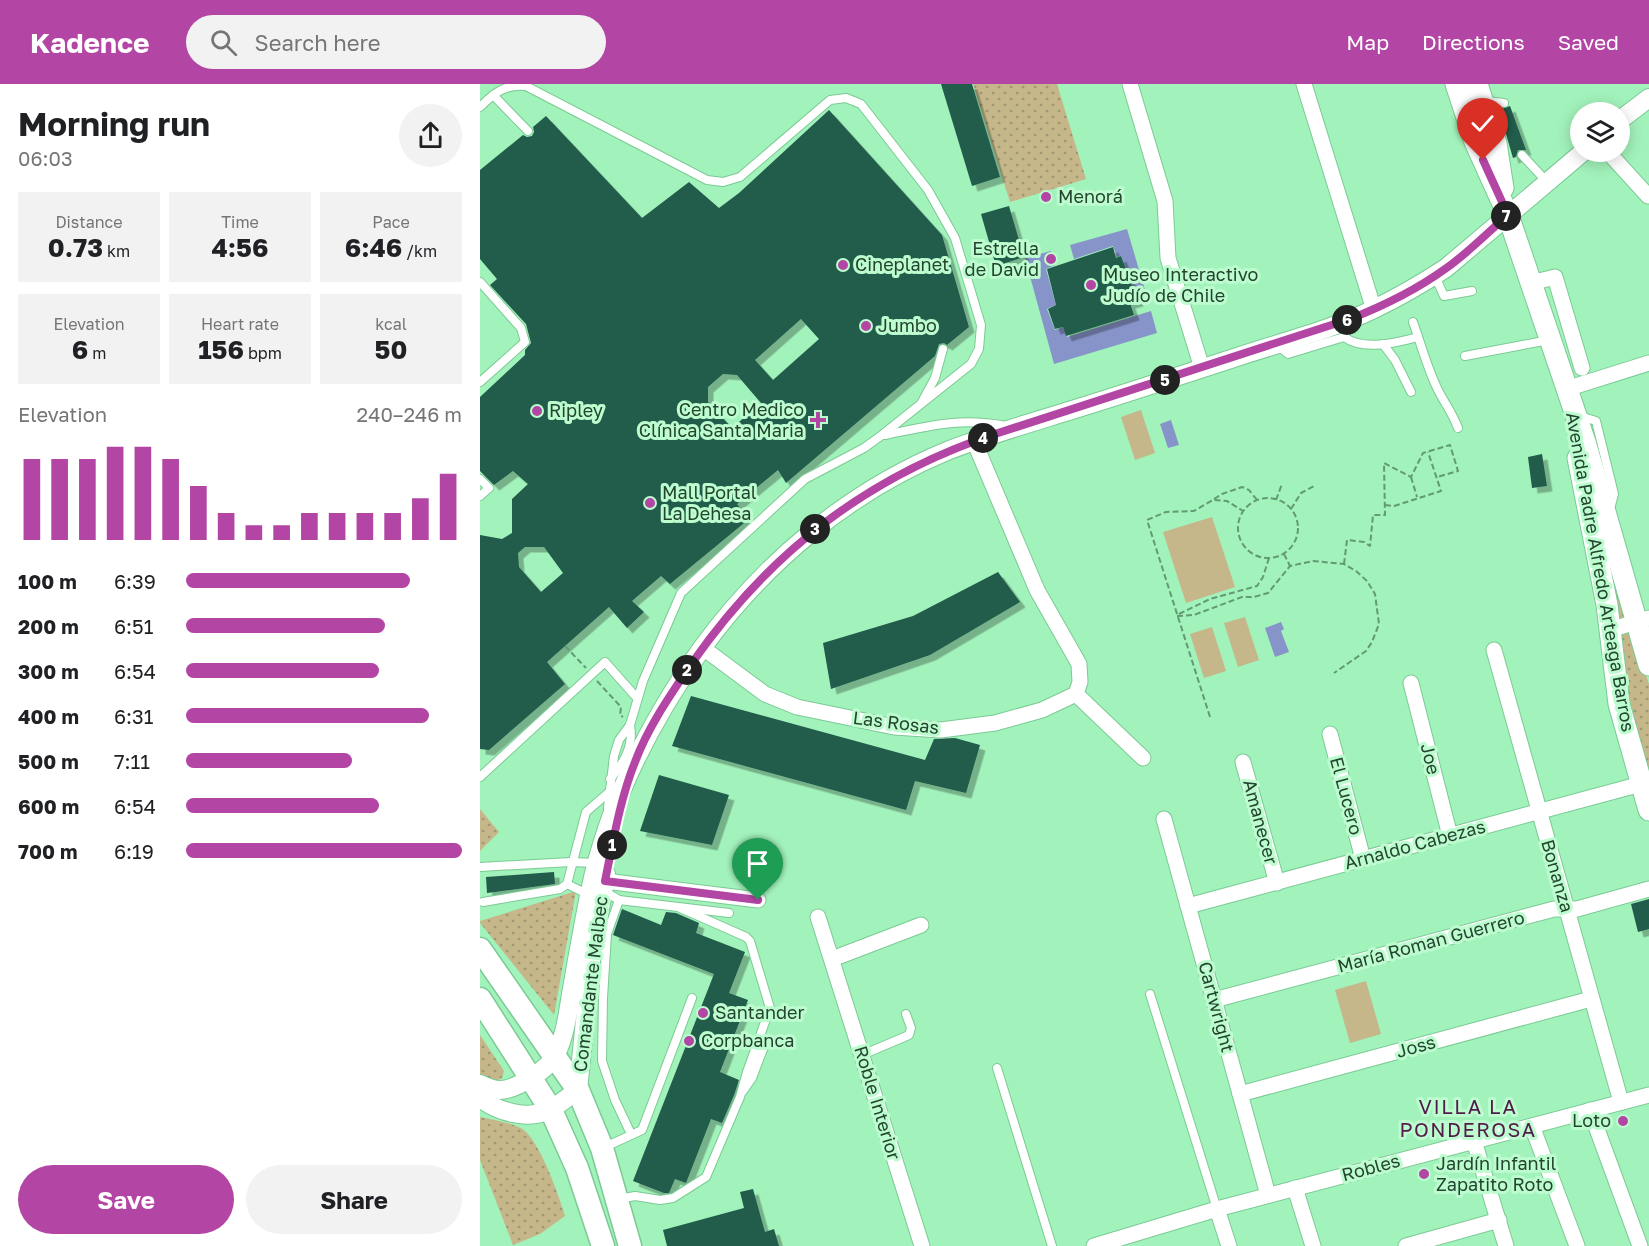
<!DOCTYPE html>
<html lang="en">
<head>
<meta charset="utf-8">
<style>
	:root { --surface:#fff; --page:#f2f2f2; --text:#202124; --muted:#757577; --accent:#b346a4 }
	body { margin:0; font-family:"Golos Text",sans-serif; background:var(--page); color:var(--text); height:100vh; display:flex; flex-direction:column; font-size:22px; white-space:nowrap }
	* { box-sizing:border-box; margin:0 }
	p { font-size:20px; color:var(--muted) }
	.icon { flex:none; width:33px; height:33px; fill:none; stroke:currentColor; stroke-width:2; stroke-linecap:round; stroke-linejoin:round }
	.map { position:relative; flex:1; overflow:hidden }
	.side { display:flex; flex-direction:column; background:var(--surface); width:480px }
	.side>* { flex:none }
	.buttons { position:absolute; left:1090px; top:18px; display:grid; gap:12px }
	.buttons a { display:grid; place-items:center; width:60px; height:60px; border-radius:50%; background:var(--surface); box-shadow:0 3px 15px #0003; font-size:30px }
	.pin { position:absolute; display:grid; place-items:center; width:51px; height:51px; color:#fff; margin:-62px -26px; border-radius:50% 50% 50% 0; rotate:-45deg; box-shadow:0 0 6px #0007 }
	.pin .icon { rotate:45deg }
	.km { position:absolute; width:30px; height:30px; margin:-15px; border-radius:50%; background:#222; color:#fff; font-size:16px; line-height:30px; text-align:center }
	.round { display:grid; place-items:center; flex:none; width:63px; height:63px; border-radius:32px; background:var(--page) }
	.summary { display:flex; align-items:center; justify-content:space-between; height:102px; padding:0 18px }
	h1 { font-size:33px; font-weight:700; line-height:45px }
	.metrics { display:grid; grid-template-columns:repeat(3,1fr); gap:9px; height:102px; padding:6px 18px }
	.metrics div { display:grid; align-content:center; border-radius:0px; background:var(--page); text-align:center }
	.metrics b { font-size:26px; font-weight:700 }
	.metrics small { font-size:16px; font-weight:400 }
	.metrics p { font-size:16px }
	.chart { height:168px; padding:12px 18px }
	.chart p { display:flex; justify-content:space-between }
	.chart svg { width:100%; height:108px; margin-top:6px; stroke:var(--accent); stroke-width:6 }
	.cta { display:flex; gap:12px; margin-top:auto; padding:12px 18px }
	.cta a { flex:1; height:69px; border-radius:36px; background:var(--accent); color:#fff; font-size:24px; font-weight:700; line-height:69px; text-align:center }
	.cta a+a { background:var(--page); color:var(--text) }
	ul { padding:0 18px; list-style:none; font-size:20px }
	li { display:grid; grid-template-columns:96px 72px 1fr; align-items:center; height:45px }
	li i { height:15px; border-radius:8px; background:var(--accent) }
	header { display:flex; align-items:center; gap:36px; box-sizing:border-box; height:84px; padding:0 30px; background:var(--accent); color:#fff }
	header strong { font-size:28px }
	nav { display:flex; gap:33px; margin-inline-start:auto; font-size:21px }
	.search { width:420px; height:54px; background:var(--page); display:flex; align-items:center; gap:15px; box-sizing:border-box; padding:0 21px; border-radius:33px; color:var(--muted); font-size:22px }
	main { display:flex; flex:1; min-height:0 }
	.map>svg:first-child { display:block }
	.grass { fill:url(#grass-dots) }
	.pitch { fill:#c5b78a }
	.water { fill:#8794ca }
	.building { fill:#205b4c; fill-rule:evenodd; filter:url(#shadow) }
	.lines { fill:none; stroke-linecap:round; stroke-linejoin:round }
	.service-casing { stroke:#7bca95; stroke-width:10 }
	.minor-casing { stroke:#7bca95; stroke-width:17 }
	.tertiary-casing { stroke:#7bca95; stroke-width:20 }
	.secondary-casing { stroke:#7bca95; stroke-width:23 }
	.primary-casing { stroke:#7bca95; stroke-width:25 }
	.path { stroke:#629a74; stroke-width:2; stroke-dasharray:6 3; stroke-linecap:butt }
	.service { stroke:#fff; stroke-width:8 }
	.minor { stroke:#fff; stroke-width:15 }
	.tertiary { stroke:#fff; stroke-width:18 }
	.secondary { stroke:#fff; stroke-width:21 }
	.primary { stroke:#fff; stroke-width:22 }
	.route-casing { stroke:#fff; stroke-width:12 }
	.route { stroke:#b346a4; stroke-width:8 }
	.poi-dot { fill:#b346a4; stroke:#bcfccf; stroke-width:2 }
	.labels { text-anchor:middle; stroke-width:6; stroke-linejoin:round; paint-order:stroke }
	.poi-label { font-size:18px; fill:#23442e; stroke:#bcfccf; text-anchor:start }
	.street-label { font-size:18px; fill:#23442e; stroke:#bcfccf }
	.neighbourhood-label { font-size:20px; letter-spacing:1.5px; fill:#511c4a; stroke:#bcfccf }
</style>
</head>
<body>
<header>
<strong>Kadence</strong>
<div class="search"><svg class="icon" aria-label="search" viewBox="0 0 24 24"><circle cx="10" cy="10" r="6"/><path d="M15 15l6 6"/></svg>Search here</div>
<nav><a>Map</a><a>Directions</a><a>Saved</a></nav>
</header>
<main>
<section class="side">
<div class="summary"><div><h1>Morning run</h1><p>06:03</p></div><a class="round"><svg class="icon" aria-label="share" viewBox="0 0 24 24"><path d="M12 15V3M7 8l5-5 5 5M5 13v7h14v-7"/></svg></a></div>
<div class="metrics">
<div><p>Distance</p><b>0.73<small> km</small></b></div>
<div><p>Time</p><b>4:56</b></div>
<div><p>Pace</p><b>6:46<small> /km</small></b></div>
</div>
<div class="metrics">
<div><p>Elevation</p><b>6<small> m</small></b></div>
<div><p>Heart rate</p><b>156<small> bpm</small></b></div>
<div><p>kcal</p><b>50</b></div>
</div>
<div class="chart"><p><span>Elevation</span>240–246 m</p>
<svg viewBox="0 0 160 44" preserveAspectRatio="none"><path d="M5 44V11M15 44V11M25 44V11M35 44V6M45 44V6M55 44V11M65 44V22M75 44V33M85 44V38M95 44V38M105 44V33M115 44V33M125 44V33M135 44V33M145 44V27M155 44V17"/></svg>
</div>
<ul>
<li><b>100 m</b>6:39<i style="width:81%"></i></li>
<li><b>200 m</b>6:51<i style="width:72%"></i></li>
<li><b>300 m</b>6:54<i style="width:70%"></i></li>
<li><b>400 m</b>6:31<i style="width:88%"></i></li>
<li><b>500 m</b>7:11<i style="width:60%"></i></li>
<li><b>600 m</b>6:54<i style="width:70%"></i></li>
<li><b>700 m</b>6:19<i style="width:100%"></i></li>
</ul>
<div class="cta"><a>Save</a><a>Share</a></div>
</section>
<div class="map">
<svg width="1169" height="1162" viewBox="0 0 1169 1162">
	<defs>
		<pattern id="grass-dots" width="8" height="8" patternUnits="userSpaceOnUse" patternTransform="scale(1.5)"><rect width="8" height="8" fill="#c5b78a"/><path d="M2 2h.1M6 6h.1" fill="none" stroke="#a09671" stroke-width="1.8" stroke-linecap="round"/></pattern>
		<filter id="shadow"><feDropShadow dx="5.5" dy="5.5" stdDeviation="0" flood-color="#0004"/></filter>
	</defs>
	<rect width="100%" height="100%" fill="#a2f2bb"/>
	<g class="grass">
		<polygon points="493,0 577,0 606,95 530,118"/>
		<polygon points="1117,445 1169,600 1169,697 1140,600"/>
		<polygon points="0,725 19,748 0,767"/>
		<polygon points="96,807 74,931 0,839 0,837"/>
		<polygon points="0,951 24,987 22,994 15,998 0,991"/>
		<path d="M0,1033C11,1035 37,1040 45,1047C62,1063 78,1110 85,1132L60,1150L33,1161L0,1076Z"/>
	</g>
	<g class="pitch">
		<polygon points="661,326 675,369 655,376 641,333"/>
		<polygon points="732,433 755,503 706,519 683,448"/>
		<polygon points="765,533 779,576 758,583 744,539"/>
		<polygon points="732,543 746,587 724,594 710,550"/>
		<polygon points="886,897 901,950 870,959 855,906"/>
	</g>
	<g class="water">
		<polygon points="647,145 667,213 658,216 641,172 637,173 633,162 594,175 590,161"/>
		<polygon points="571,167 575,181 566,185 576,221 567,225 575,246 583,243 587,253 671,227 677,249 574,280 545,174"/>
		<polygon points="691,336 699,361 688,364 680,340"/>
		<polygon points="801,538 804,545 801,547 809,568 795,573 785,544"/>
	</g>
	<g class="building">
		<polygon points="461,0 492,0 520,93 492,102"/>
		<polygon points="1030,22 1046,66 1038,66 1036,73 1033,74 1019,26"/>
		<path d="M349,26L462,151L489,243L467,261L464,259L459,260L455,272L306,399L298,386L257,420L269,435L190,500L181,492L152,517L164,528L147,544L129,523L67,578L85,600L9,666L0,665V451L22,455L32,449V415L48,400L33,387L14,401L0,387V313L45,271V266L51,259L46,240L10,201L17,195L0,175V86L43,51L47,53L52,52L54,48L53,43L66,32L162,134L209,98L239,124L259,109ZM321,235L339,255L293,296L275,276ZM243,290L257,291L281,319L252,344L228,318V303ZM45,463H64L83,489L61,508L39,483L38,469Z"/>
		<polygon points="529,122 544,173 516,182 501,130"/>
		<polygon points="633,163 636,174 641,172 658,217 650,219 654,231 586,252 583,243 575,245 568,225 576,221 567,185"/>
		<polygon points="1062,370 1067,402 1052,404 1048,373"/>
		<polygon points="518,488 540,518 450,571 351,605 343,559 433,532"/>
		<polygon points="211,612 445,676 454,655 475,654 500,661 486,709 435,697 426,726 192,662"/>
		<polygon points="179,691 249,711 232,761 160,747"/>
		<polygon points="74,788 75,800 7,809 6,793"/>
		<polygon points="1169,815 1169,845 1158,848 1151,820"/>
		<polygon points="142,825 181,841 186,828 196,829 219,839 216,849 265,868 249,909 268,916 240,988 259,996 254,1011 242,1039 231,1035 206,1099 195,1095 189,1109 184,1109 153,1097 234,890 133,851"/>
		<polygon points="273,1105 285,1148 294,1145 299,1162 187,1162 183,1146 264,1124 260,1108"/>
	</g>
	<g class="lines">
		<g class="service-casing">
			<g id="service">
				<polyline points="13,11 48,47"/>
				<polyline points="1005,17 1024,19"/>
				<path d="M0,23C14,9 25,0 46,2L227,96L243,98L260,93L350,16L366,14L381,20L448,106L475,154L501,241L499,265L491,280L402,351L384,364L325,395L201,509L163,597L150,641L139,656L134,672L128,724"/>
				<polyline points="1042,71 1067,98"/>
				<polyline points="955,192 964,212 992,207"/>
				<polyline points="0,198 41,244 45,258 0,298"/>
				<path d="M933,238C941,260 947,284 958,306C965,320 972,328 978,344"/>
				<path d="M869,240L864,253C883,267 916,259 938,253"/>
				<polyline points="903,260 915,276 931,308"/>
				<polyline points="797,261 808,270 864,253"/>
				<polyline points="985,272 1069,256"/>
				<polyline points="442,318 455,294 463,265"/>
				<polyline points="1100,332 1116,337 1134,410 1130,425"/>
				<path d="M405,351C450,342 479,333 526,342"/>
				<polyline points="0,395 9,404 0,412"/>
				<polyline points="0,693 125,578 157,614"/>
				<path d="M130,695C144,679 154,662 150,641"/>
				<polyline points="0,783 91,778 116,779"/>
				<polyline points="87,800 109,811"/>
				<polyline points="124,807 139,816 249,829"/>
				<polyline points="139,816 127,850 123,914 122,977 135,1016 151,1050"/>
				<polyline points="3,818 80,805 87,800 106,728 128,709"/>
				<polyline points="670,910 737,1125"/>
				<polyline points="382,971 429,951 431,944 426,930"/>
				<polyline points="517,984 572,1162"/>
				<polyline points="263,1007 272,994 285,960"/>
				<polyline points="125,1063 162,1046 212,914"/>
				<polyline points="139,1115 155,1112 180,1116 193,1114 226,1093 260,1013 267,988 290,924 270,857 266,853 198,823"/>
			</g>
		</g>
		<g class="minor-casing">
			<g id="minor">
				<polyline points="650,0 685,117 688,174 722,284"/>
				<polyline points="824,0 894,226"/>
				<polyline points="1128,68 1168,112"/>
				<polyline points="1051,199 1075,193 1102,284"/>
				<polyline points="1086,305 1169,279"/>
				<polyline points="1130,546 1169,534"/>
				<polyline points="223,564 285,610 317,623 414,643 461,646 515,639 562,626 596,610 600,598 599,580 557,506 494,357"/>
				<polyline points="1014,566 1141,1018"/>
				<polyline points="931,599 970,752"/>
				<polyline points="596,610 663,674"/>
				<polyline points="850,650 883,775"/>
				<polyline points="763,678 797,799"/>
				<polyline points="684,735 788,1111"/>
				<polyline points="125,797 278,816"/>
				<polyline points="708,822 1161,700"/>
				<polyline points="338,833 442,1162"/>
				<polyline points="352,875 441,841"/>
				<polyline points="734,916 1074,825 1097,825 1169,805"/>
				<polyline points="760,1010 1111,915"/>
				<polyline points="1110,1026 1160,1162"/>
				<polyline points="1052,1042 1097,1162"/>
				<polyline points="994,1057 1026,1162"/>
				<polyline points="815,1104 833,1162"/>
				<polyline points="737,1125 749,1162"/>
				<polyline points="614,1162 737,1125 1169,1011"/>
				<polyline points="926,1162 1019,1136"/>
			</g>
		</g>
		<g class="tertiary-casing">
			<g id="tertiary">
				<polyline points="1140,36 1169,14"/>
				<path d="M0,1000C6,1003 13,1006 20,1006C36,1006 70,984 76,970C85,952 88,929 91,910C97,876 103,841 110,807C128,719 170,638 222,564C285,478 368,408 467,367C508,351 550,339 592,326C647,309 702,291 757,273C802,258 851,246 894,225C919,213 943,199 966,184L1103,68"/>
				<path d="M0,1014C18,1028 49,1037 71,1025C80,1020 89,1012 98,1006L111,877L126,790"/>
			</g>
		</g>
		<g class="secondary-casing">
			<g id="secondary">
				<polyline points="976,0 995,58 1028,131 1105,358 1169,581"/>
				<polyline points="997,0 1016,59 1023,104"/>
				<polyline points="1098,374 1127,521 1139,620 1169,726"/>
			</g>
		</g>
		<g class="primary-casing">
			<g id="primary">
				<polyline points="0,865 98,1006 122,1064 150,1162"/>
				<polyline points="0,915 71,1026 97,1084 123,1162"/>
			</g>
		</g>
		<g class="path">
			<polyline points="931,393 937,413"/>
			<circle cx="788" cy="444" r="30"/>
			<polyline points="734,415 742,410 762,403 769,406 777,416"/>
			<polyline points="796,416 802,400"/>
			<polyline points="905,421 914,422 961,407 948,368"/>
			<polyline points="811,425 821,409 834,402"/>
			<polyline points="804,470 810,482"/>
			<polyline points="864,480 867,456 884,458 890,462 893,431 905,431 904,379 931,393 943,369 970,361 978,387 957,393"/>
			<polyline points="699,530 730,515 777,502 783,493 789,474"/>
			<polyline points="697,532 714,531 762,513 774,513 788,509 810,482 833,477 864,480 876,487 887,497 895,510 899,540 892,558 886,567 854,589"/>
			<polyline points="85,562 106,584"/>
			<polyline points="117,597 141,623 140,631 143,633"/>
			<polyline points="730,633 667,436 686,428 714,427 733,416 747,417 763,427"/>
		</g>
		<use href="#service" class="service"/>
		<use href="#minor" class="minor"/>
		<use href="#tertiary" class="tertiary"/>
		<use href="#secondary" class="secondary"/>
		<use href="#primary" class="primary"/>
	</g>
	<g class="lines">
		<g class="route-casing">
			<path id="route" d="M278,816L125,797C133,758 140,715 155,678C168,643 191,610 212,579C289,469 386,393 515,350L870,235C903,222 936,206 965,185C987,170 1007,149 1028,131L1003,76"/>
		</g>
		<use href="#route" class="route"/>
	</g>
	<g class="poi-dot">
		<circle cx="566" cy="113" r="6"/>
		<circle cx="571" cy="175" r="6"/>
		<circle cx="363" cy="181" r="6"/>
		<circle cx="611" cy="201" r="6"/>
		<circle cx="386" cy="242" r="6"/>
		<circle cx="57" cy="327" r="6"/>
		<path d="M335 327h6v6h6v6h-6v6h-6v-6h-6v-6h6z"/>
		<circle cx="170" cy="419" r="6"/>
		<circle cx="223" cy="929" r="6"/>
		<circle cx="209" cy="957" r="6"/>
		<circle cx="1143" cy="1037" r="6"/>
		<circle cx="944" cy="1090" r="6"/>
	</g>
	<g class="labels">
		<g class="poi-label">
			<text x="578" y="119">Menorá</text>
			<text x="559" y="171" text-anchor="end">Estrella<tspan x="559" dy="21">de David</tspan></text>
			<text x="375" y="187">Cineplanet</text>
			<text x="623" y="197">Museo Interactivo<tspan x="623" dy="21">Judío de Chile</tspan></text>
			<text x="398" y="248">Jumbo</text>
			<text x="324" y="332" text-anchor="end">Centro Medico<tspan x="324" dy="21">Clínica Santa Maria</tspan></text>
			<text x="69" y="333">Ripley</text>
			<text x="182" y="415">Mall Portal<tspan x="182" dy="21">La Dehesa</tspan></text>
			<text x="235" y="935">Santander</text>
			<text x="221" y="963">Corpbanca</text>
			<text x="1131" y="1043" text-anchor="end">Loto</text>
			<text x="956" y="1086">Jardín Infantil<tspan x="956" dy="21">Zapatito Roto</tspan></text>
		</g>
		<g class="street-label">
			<text transform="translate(1120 488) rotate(80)" y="6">Avenida Padre Alfredo Arteaga Barros</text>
			<text transform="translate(416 639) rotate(7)" y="6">Las Rosas</text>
			<text transform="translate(950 675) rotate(76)" y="6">Joe</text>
			<text transform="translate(866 712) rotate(75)" y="6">El Lucero</text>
			<text transform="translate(780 738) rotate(75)" y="6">Amanecer</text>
			<text transform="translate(935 761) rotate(-15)" y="6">Arnaldo Cabezas</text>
			<text transform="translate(1077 792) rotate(74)" y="6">Bonanza</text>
			<text transform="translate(951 858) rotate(-15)" y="6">María Roman Guerrero</text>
			<text transform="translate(111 900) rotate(-83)" y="6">Comandante Malbec</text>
			<text transform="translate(736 923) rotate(75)" y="6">Cartwright</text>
			<text transform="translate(936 963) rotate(-15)" y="6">Joss</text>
			<text transform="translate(397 1019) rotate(73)" y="6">Roble Interior</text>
			<text transform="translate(891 1084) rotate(-15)" y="6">Robles</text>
		</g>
		<g class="neighbourhood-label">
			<text x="988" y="1030">VILLA LA<tspan x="988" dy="23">PONDEROSA</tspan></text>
		</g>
	</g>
</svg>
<div class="buttons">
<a><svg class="icon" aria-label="layers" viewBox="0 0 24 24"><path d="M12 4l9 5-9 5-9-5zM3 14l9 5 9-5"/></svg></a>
</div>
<div class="pin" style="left:278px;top:816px;background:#1e9e55"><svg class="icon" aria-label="arrive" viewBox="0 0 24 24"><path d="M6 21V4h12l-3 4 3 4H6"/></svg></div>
<div class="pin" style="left:1003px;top:76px;background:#d93025"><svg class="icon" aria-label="check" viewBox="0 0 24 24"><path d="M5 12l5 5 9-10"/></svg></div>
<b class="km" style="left:132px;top:761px">1</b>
<b class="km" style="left:207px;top:586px">2</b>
<b class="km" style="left:335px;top:445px">3</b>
<b class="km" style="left:503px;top:354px">4</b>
<b class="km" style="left:685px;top:296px">5</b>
<b class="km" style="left:867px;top:236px">6</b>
<b class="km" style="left:1026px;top:132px">7</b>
</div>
</main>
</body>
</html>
